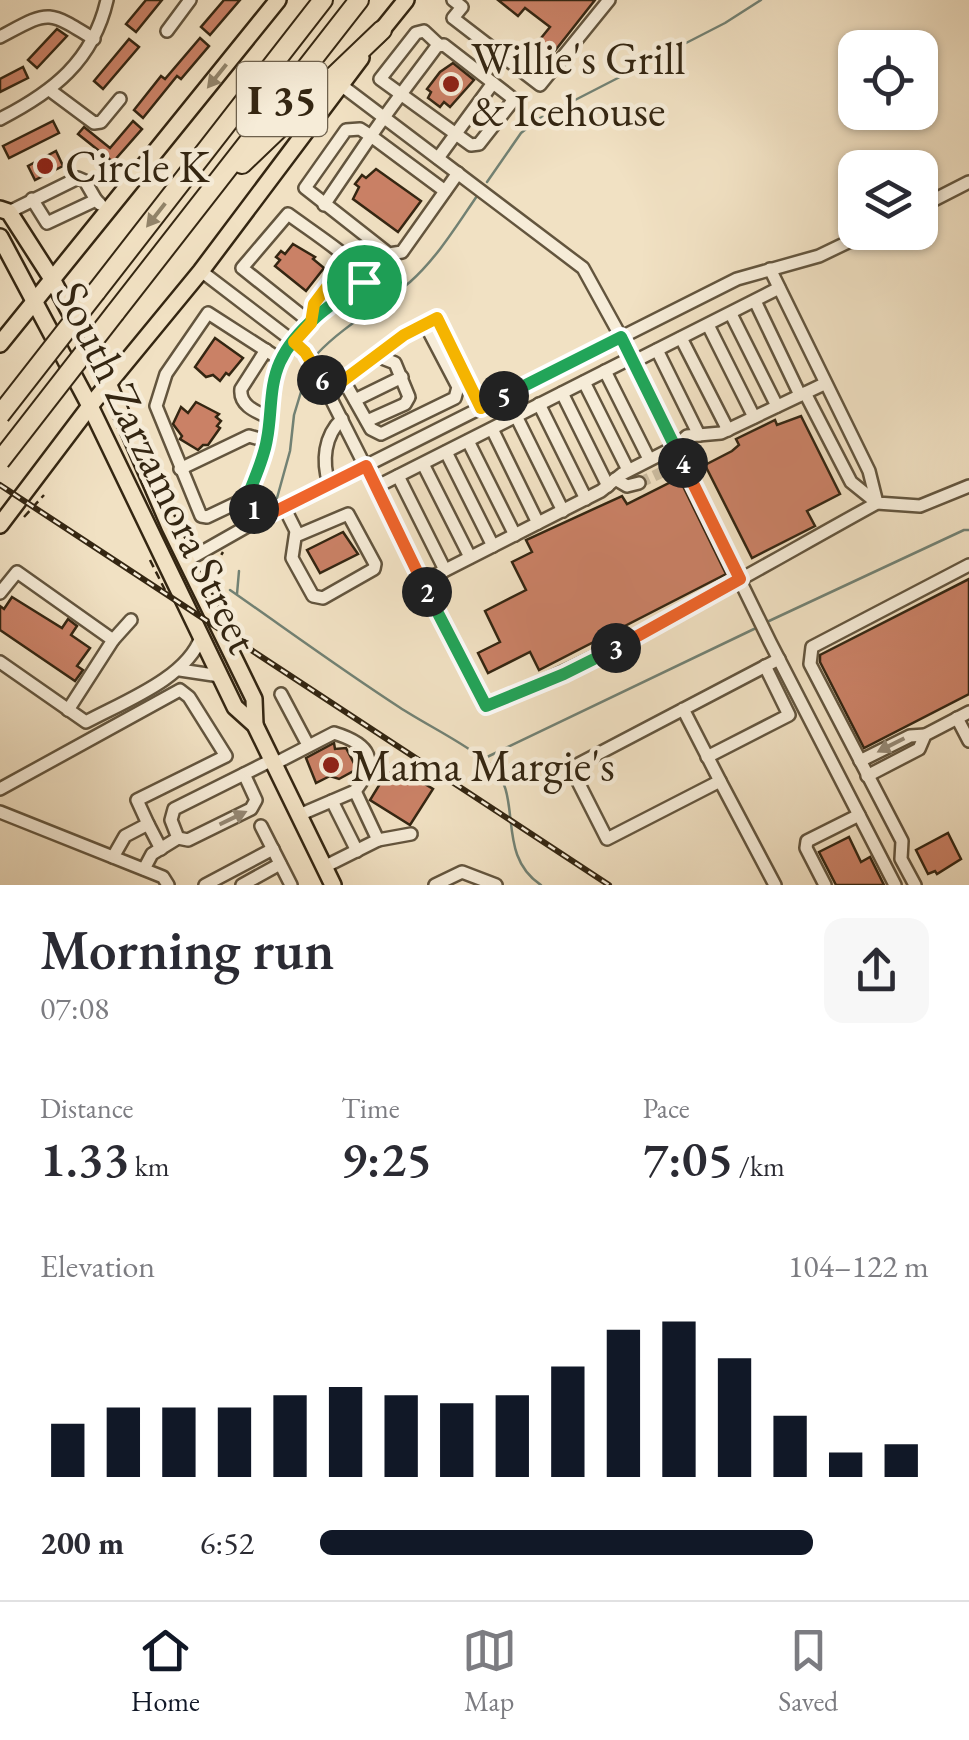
<!DOCTYPE html>
<html lang="en">
<head>
<meta charset="utf-8">
<style>
	:root { --surface:#fff; --page:#f7f7f7; --text:#2b2b33; --muted:#7c7c81; --line:#e1e1e2; --accent:#111827 }
	body { margin:0; font-family:"EB Garamond",serif; background:var(--page); color:var(--text); height:100vh; display:flex; flex-direction:column; font-size:38px; white-space:nowrap }
	* { box-sizing:border-box; margin:0 }
	p { font-size:32px; color:var(--muted) }
	.icon { flex:none; width:55px; height:55px; fill:none; stroke:currentColor; stroke-width:2; stroke-linecap:round; stroke-linejoin:round }
	.map { position:relative; height:885px; overflow:hidden }
	.details { display:flex; flex-direction:column; background:var(--surface); flex:1 }
	.details>* { flex:none }
	.tools { position:absolute; left:838px; top:30px; display:grid; gap:20px }
	.tools a { display:grid; place-items:center; width:100px; height:100px; border-radius:20px; background:var(--surface); box-shadow:0 2px 8px #0004; font-size:50px }
	.pin { position:absolute; display:grid; place-items:center; width:85px; height:85px; color:#fff; margin:-42px; border:5px solid #fff; border-radius:50%; box-shadow:0 2px 10px #0007 }
	.km { position:absolute; width:50px; height:50px; margin:-25px; border-radius:50%; background:#222; color:#fff; font-size:28px; line-height:50px; text-align:center }
	.round { display:grid; place-items:center; flex:none; width:105px; height:105px; border-radius:20px; background:var(--page) }
	.head { display:flex; align-items:center; justify-content:space-between; height:170px; padding:0 40px }
	h1 { font-size:55px; font-weight:600; line-height:75px }
	.metrics { display:grid; grid-template-columns:repeat(3,1fr); gap:15px; height:170px; padding:10px 40px }
	.metrics div { display:grid; align-content:center }
	.metrics b { font-size:50px; font-weight:600 }
	.metrics small { font-size:28px; font-weight:400 }
	.metrics p { font-size:28px }
	.chart { height:280px; padding:20px 40px }
	.chart p { display:flex; justify-content:space-between }
	.chart svg { width:100%; height:180px; margin-top:10px; stroke:var(--accent); stroke-width:6 }
	ul { padding:0 40px; list-style:none; font-size:32px }
	li { display:grid; grid-template-columns:160px 120px 1fr; align-items:center; height:75px }
	li i { height:25px; border-radius:12px; background:var(--accent) }
	.menu { display:flex; justify-content:space-around; align-items:center; height:140px; border-top:2px solid var(--line); background:var(--surface); font-size:28px; color:var(--muted) }
	.menu a { display:grid; justify-items:center; gap:5px }
	.menu .active { color:var(--accent) }
	.map>svg:first-child { display:block }
	.lines { fill:none; stroke-linecap:round; stroke-linejoin:round }
	.stream { stroke:#728173; stroke-width:2.5 }
	.building { fill:#ca8166; stroke:#342612; stroke-width:2.5 }
	.minor-tunnel { stroke:#cbbca0; stroke-width:11; stroke-dasharray:11 5.5; stroke-linecap:butt }
	.minor-casing { stroke:#63553e; stroke-width:16 }
	.major-casing { stroke:#342612; stroke-width:20 }
	.highway-casing { stroke:#342612; stroke-width:22 }
	.path { stroke:#342612; stroke-width:2.5; stroke-dasharray:8 5; stroke-linecap:butt }
	.minor { stroke:#f6ecd8; stroke-width:11 }
	.major { stroke:#f1e1c3; stroke-width:15 }
	.highway { stroke:#f1e1c3; stroke-width:18 }
	.rail-casing { stroke:#342612; stroke-width:6 }
	.rail { stroke:#f6ecd8; stroke-width:2.5; stroke-dasharray:8; stroke-linecap:butt }
	.highway-bridge-casing { stroke:#342612; stroke-width:22; stroke-linecap:butt }
	.highway-bridge { stroke:#f1e1c3; stroke-width:18 }
	.oneway { fill:#92846a }
	.oneway2 { fill:#958975 }
	.split-1-casing { stroke:#fff; stroke-width:20 }
	.split-2-casing { stroke:#fff; stroke-width:20 }
	.split-3-casing { stroke:#fff; stroke-width:20 }
	.split-4-casing { stroke:#fff; stroke-width:20 }
	.split-5-casing { stroke:#fff; stroke-width:20 }
	.split-6-casing { stroke:#fff; stroke-width:20 }
	.split-7-casing { stroke:#fff; stroke-width:20 }
	.split-1 { stroke:#22a559; stroke-width:12 }
	.split-2 { stroke:#f0652b; stroke-width:12 }
	.split-3 { stroke:#22a559; stroke-width:12 }
	.split-4 { stroke:#f0652b; stroke-width:12 }
	.split-5 { stroke:#22a559; stroke-width:12 }
	.split-6 { stroke:#f5b400; stroke-width:12 }
	.split-7 { stroke:#f5b400; stroke-width:12 }
	.poi-dot { fill:#8f2418; stroke:#f6ecd8; stroke-width:4 }
	.labels { text-anchor:middle; stroke-width:9; stroke-linejoin:round; paint-order:stroke }
	.shield { fill:#f6ecd8; stroke:#6e614d; stroke-width:2.5 }
	.shield-label { font-size:42px; font-weight:bold; fill:#342612 }
	.poi-label { font-size:45px; fill:#342612; stroke:#f6ecd8; text-anchor:start }
	.street-label { font-size:45px; fill:#342612; stroke:#f6ecd8 }
</style>
</head>
<body>
<div class="map">
<svg width="969" height="885" viewBox="0 0 969 885">
	<rect width="100%" height="100%" fill="#f1e1c3"/>
	<filter id="stains"><feTurbulence type="fractalNoise" baseFrequency=".002" numOctaves="4"/><feColorMatrix values="0 0 0 0 .2 0 0 0 0 .09 0 0 0 0 .02 0 0 0 .5 -.17"/></filter>
	<radialGradient id="worn" r=".72"><stop offset=".6" stop-color="#630" stop-opacity="0"/><stop offset="1" stop-color="#630" stop-opacity=".3"/></radialGradient>
	<g class="lines">
		<g class="stream">
			<polyline points="487,182 521,133 540,118 725,23 761,0"/>
			<path d="M317,354C344,325 380,307 410,282C437,258 457,225 477,196"/>
			<polyline points="277,498 290,451 294,415 307,372"/>
			<path d="M230,590C286,629 342,670 399,707C428,726 463,742 490,764C525,794 494,854 541,885"/>
			<polyline points="237,594 239,571"/>
			<polyline points="769,621 964,530 969,530"/>
			<polyline points="485,758 754,629"/>
		</g>
	</g>
	<g class="building">
		<polygon points="146,0 162,0 136,32 126,24"/>
		<polygon points="224,0 240,0 210,35 201,27"/>
		<polygon points="498,0 595,0 539,71 524,59 550,27 525,8 518,16"/>
		<polygon points="57,29 67,36 37,68 28,60"/>
		<polygon points="200,38 209,46 181,79 177,76 143,118 134,110 161,76 165,79"/>
		<polygon points="129,39 139,47 103,89 94,81"/>
		<polygon points="453,63 474,80 450,107 444,102 440,107 428,98 431,92 427,89 440,72"/>
		<polygon points="23,67 28,78 0,92 0,79"/>
		<polygon points="53,121 59,133 9,158 3,146"/>
		<polygon points="133,121 142,129 113,162 78,134 84,127 110,148"/>
		<polygon points="56,151 63,166 35,180 28,166"/>
		<polygon points="376,169 421,201 398,232 353,199 359,187 355,184 362,175 366,178"/>
		<polygon points="293,244 315,257 313,259 324,268 306,291 275,266 280,260 276,257 281,251 285,254"/>
		<polygon points="215,338 243,358 229,375 226,373 220,381 213,375 206,377 195,367"/>
		<polygon points="196,402 219,414 216,417 221,421 217,426 220,428 208,445 203,445 198,450 180,439 182,436 173,424 181,407 188,413"/>
		<polygon points="801,416 840,494 807,511 815,526 752,558 705,465 732,451 739,445 736,439 775,420 777,425"/>
		<polygon points="679,478 726,574 539,670 530,652 488,673 478,653 500,642 485,611 526,590 512,562 532,552 526,540 622,496 627,504"/>
		<polygon points="343,532 358,554 320,573 307,550"/>
		<polygon points="969,579 969,694 864,748 820,662 820,655"/>
		<polygon points="12,597 62,628 68,619 77,626 71,635 90,648 77,666 83,670 75,681 0,630 0,606 4,609"/>
		<polygon points="334,743 335,749 346,748 357,769 339,779 330,776 316,783 306,758"/>
		<polygon points="392,764 433,789 410,825 370,800"/>
		<polygon points="948,833 961,859 937,874 935,871 928,874 916,850"/>
		<polygon points="849,837 861,862 870,857 884,885 836,885 819,852"/>
	</g>
	<g class="lines">
		<polyline class="minor-tunnel" points="639,483 671,468"/>
		<g class="minor-casing">
			<g id="minor">
				<polyline points="453,0 462,7 453,18 540,85 609,0"/>
				<polyline points="167,31 190,0"/>
				<path d="M0,37C49,11 46,9 94,39"/>
				<path d="M439,45L424,31L416,33L380,79L471,145L479,144L512,102L511,97L444,45L437,46C415,76 392,105 371,136L360,129L346,130L305,188L389,254L402,252L458,173"/>
				<polyline points="341,85 583,268 621,337 770,642 895,885"/>
				<polyline points="51,91 94,123 101,122 120,99"/>
				<path d="M0,119C53,92 93,61 107,0"/>
				<polyline points="438,158 493,83"/>
				<polyline points="32,199 47,223 96,200 100,204"/>
				<polyline points="324,205 371,136 445,191"/>
				<polyline points="920,207 969,182"/>
				<polyline points="9,212 78,178 85,181 96,200"/>
				<polyline points="770,269 869,471 877,503 920,506 969,486"/>
				<path d="M201,271L294,342L314,365L486,706C623,650 748,574 877,503L851,482L805,393"/>
				<polyline points="755,301 800,395"/>
				<polyline points="731,314 777,406"/>
				<polyline points="708,325 754,417"/>
				<polyline points="681,338 728,430"/>
				<path d="M266,350L241,389C239,406 257,412 270,418"/>
				<polyline points="657,350 699,435"/>
				<polyline points="633,362 779,288"/>
				<polyline points="605,371 649,459"/>
				<polyline points="344,381 371,429 381,434 455,398 458,387 425,324"/>
				<polyline points="584,382 628,470"/>
				<polyline points="341,383 404,335 437,318 481,408"/>
				<polyline points="562,393 608,486"/>
				<polyline points="355,400 402,377"/>
				<polyline points="539,404 586,499"/>
				<polyline points="516,416 563,511"/>
				<polyline points="367,421 405,404 409,397 395,363 377,356"/>
				<polyline points="492,429 538,523"/>
				<polyline points="468,441 515,535"/>
				<polyline points="446,452 493,546"/>
				<polyline points="423,464 470,557"/>
				<polyline points="180,469 249,436 267,441"/>
				<polyline points="398,476 445,570"/>
				<polyline points="615,479 627,486 639,483"/>
				<path d="M329,484C322,461 324,436 342,419"/>
				<polyline points="376,487 631,358"/>
				<polyline points="247,498 207,517 201,516 156,406 166,374 208,313 281,360"/>
				<polyline points="284,507 296,531 292,558 313,596 323,598 374,569 375,564 348,514 296,536"/>
				<path d="M260,519L247,498L267,441L274,380L281,360L311,323L336,300L364,282L367,275C344,252 314,233 288,214L242,268L311,323L314,304L348,259"/>
				<polyline points="186,561 260,519 737,279 819,256 869,232"/>
				<polyline points="422,582 601,491 622,474 675,447 687,436 721,433 824,384"/>
				<polyline points="0,593 17,572 113,640 68,710"/>
				<polyline points="113,640 131,620"/>
				<path d="M0,662L86,722C123,702 187,678 201,637"/>
				<polyline points="180,670 220,676"/>
				<polyline points="281,694 308,745"/>
				<polyline points="683,709 720,781 607,839 571,768 779,659"/>
				<polyline points="957,718 969,741"/>
				<polyline points="707,757 789,715 765,666"/>
				<polyline points="860,761 910,736 925,735"/>
				<path d="M274,764L334,733C370,744 380,760 355,791"/>
				<polyline points="867,776 919,749 925,735 969,712"/>
				<polyline points="720,781 775,885"/>
				<polyline points="0,789 180,690 189,697 226,756 137,800 148,824"/>
				<polyline points="332,801 357,851"/>
				<polyline points="0,812 163,877 168,885"/>
				<polyline points="299,815 355,791 378,840 324,867"/>
				<polyline points="261,826 291,885"/>
				<polyline points="178,838 171,820 174,809 272,760"/>
				<polyline points="378,840 411,834"/>
				<polyline points="113,857 125,836 148,824 161,849"/>
				<polyline points="144,869 152,854 178,838 188,840 251,809 256,800 244,774"/>
				<polyline points="205,885 273,849"/>
				<polyline points="242,885 280,864"/>
				<polyline points="435,885 462,872 496,885"/>
				<polyline points="825,885 806,848 807,841 859,815"/>
				<polyline points="915,885 901,859 902,841 810,664 812,647 969,565"/>
			</g>
		</g>
		<g class="major-casing">
			<g id="major">
				<polyline points="377,36 406,0"/>
				<polyline points="0,209 9,212 52,279 108,383 170,527 254,699 255,725"/>
				<polyline points="0,237 90,406 235,707 255,725 333,885"/>
				<polyline points="0,344 278,0"/>
				<polyline points="0,525 90,406 201,271 361,58"/>
			</g>
		</g>
		<g class="highway-casing">
			<g id="highway">
				<polyline points="242,164 382,30"/>
				<polyline points="96,292 323,0"/>
				<polyline points="115,313 359,0"/>
			</g>
		</g>
		<g class="path">
			<polyline points="24,517 44,495"/>
			<polyline points="150,560 165,590"/>
			<polyline points="216,592 215,565 223,552"/>
			<polyline points="236,634 242,639 246,653"/>
		</g>
		<use href="#minor" class="minor"/>
		<use href="#major" class="major"/>
		<use href="#highway" class="highway"/>
		<g class="rail-casing">
			<polyline id="rail" points="0,485 609,885"/>
		</g>
		<use href="#rail" class="rail"/>
		<g class="highway-bridge-casing">
			<g id="highway-bridge">
				<polyline points="0,415 96,292"/>
				<polyline points="0,461 115,313"/>
			</g>
		</g>
		<use href="#highway-bridge" class="highway-bridge"/>
	</g>
	<defs><path id="oneway-solid" d="M-6-.8H1V-3.2L6.5 0L1 3.2V.8H-6Z" transform="scale(2.5)"/></defs>
	<g class="oneway">
		<use href="#oneway-solid" transform="translate(217 76) rotate(129)"/>
		<use href="#oneway-solid" transform="translate(156 215) rotate(128)"/>
	</g>
	<g class="oneway2">
		<use href="#oneway-solid" transform="translate(891 745) rotate(153)"/>
		<use href="#oneway-solid" transform="translate(233 818) rotate(-26)"/>
	</g>
	<g class="lines">
		<g class="split-1-casing">
			<path id="split-1" d="M254,509L247,498C254,479 264,459 267,439C272,414 269,386 280,362C296,327 334,302 364,282"/>
		</g>
		<g class="split-2-casing">
			<polyline id="split-2" points="254,509 260,519 366,466 427,592"/>
		</g>
		<g class="split-3-casing">
			<polyline id="split-3" points="427,592 486,706 564,674 616,648"/>
		</g>
		<g class="split-4-casing">
			<polyline id="split-4" points="616,648 740,579 683,463"/>
		</g>
		<g class="split-5-casing">
			<polyline id="split-5" points="504,396 621,337 683,463"/>
		</g>
		<g class="split-6-casing">
			<polyline id="split-6" points="322,380 328,392 404,335 437,318 481,408 504,396"/>
		</g>
		<g class="split-7-casing">
			<polyline id="split-7" points="322,380 305,352 294,342 311,323 314,304 348,259 367,276 364,282"/>
		</g>
		<use href="#split-1" class="split-1"/>
		<use href="#split-2" class="split-2"/>
		<use href="#split-3" class="split-3"/>
		<use href="#split-4" class="split-4"/>
		<use href="#split-5" class="split-5"/>
		<use href="#split-6" class="split-6"/>
		<use href="#split-7" class="split-7"/>
	</g>
	<g class="poi-dot">
		<circle cx="451" cy="84" r="10"/>
		<circle cx="45" cy="166" r="10"/>
		<circle cx="331" cy="765" r="10"/>
	</g>
	<g class="labels">
		<rect class="shield" x="237" y="62" width="90" height="74" rx="8"/>
		<g class="shield-label">
			<text x="282" y="114">I 35</text>
		</g>
		<g class="poi-label">
			<text x="471" y="74">Willie's Grill<tspan x="471" dy="52">&amp; Icehouse</tspan></text>
			<text x="65" y="182">Circle K</text>
			<text x="351" y="781">Mama Margie's</text>
		</g>
		<g class="street-label">
			<text transform="translate(158 467) rotate(64)" y="16">South Zarzamora Street</text>
		</g>
	</g>
	<rect width="100%" height="100%" filter="url(#stains)"/>
	<rect width="100%" height="100%" fill="url(#worn)"/>
</svg>
<div class="tools">
<a><svg class="icon" aria-label="locate" viewBox="0 0 24 24"><circle cx="12" cy="12" r="6"/><path d="M12 2v4M12 18v4M2 12h4M18 12h4"/></svg></a>
<a><svg class="icon" aria-label="layers" viewBox="0 0 24 24"><path d="M12 4l9 5-9 5-9-5zM3 14l9 5 9-5"/></svg></a>
</div>
<div class="pin" style="left:364px;top:282px;background:#1e9e55"><svg class="icon" aria-label="arrive" viewBox="0 0 24 24"><path d="M6 21V4h12l-3 4 3 4H6"/></svg></div>
<b class="km" style="left:254px;top:509px">1</b>
<b class="km" style="left:427px;top:592px">2</b>
<b class="km" style="left:616px;top:648px">3</b>
<b class="km" style="left:683px;top:463px">4</b>
<b class="km" style="left:504px;top:396px">5</b>
<b class="km" style="left:322px;top:380px">6</b>
</div>
<section class="details">
<div class="head"><div><h1>Morning run</h1><p>07:08</p></div><a class="round"><svg class="icon" aria-label="share" viewBox="0 0 24 24"><path d="M12 15V3M7 8l5-5 5 5M5 13v7h14v-7"/></svg></a></div>
<div class="metrics">
<div><p>Distance</p><b>1.33<small> km</small></b></div>
<div><p>Time</p><b>9:25</b></div>
<div><p>Pace</p><b>7:05<small> /km</small></b></div>
</div>
<div class="chart"><p><span>Elevation</span>104–122 m</p>
<svg viewBox="0 0 160 44" preserveAspectRatio="none"><path d="M5 44V31M15 44V27M25 44V27M35 44V27M45 44V24M55 44V22M65 44V24M75 44V26M85 44V24M95 44V17M105 44V8M115 44V6M125 44V15M135 44V29M145 44V38M155 44V36"/></svg>
</div>
<ul>
<li><b>200 m</b>6:52<i style="width:81%"></i></li>
</ul>
</section>
<nav class="menu">
<a class="active"><svg class="icon" aria-label="home" viewBox="0 0 24 24"><path d="M3 11l9-7 9 7M6 9v11h12V9"/></svg>Home</a>
<a><svg class="icon" aria-label="map" viewBox="0 0 24 24"><path d="M3 6l6-2 6 2 6-2v14l-6 2-6-2-6 2zM9 4v14M15 6v14"/></svg>Map</a>
<a><svg class="icon" aria-label="saved" viewBox="0 0 24 24"><path d="M7 4h10v16l-5-4-5 4z"/></svg>Saved</a>
</nav>
</body>
</html>
